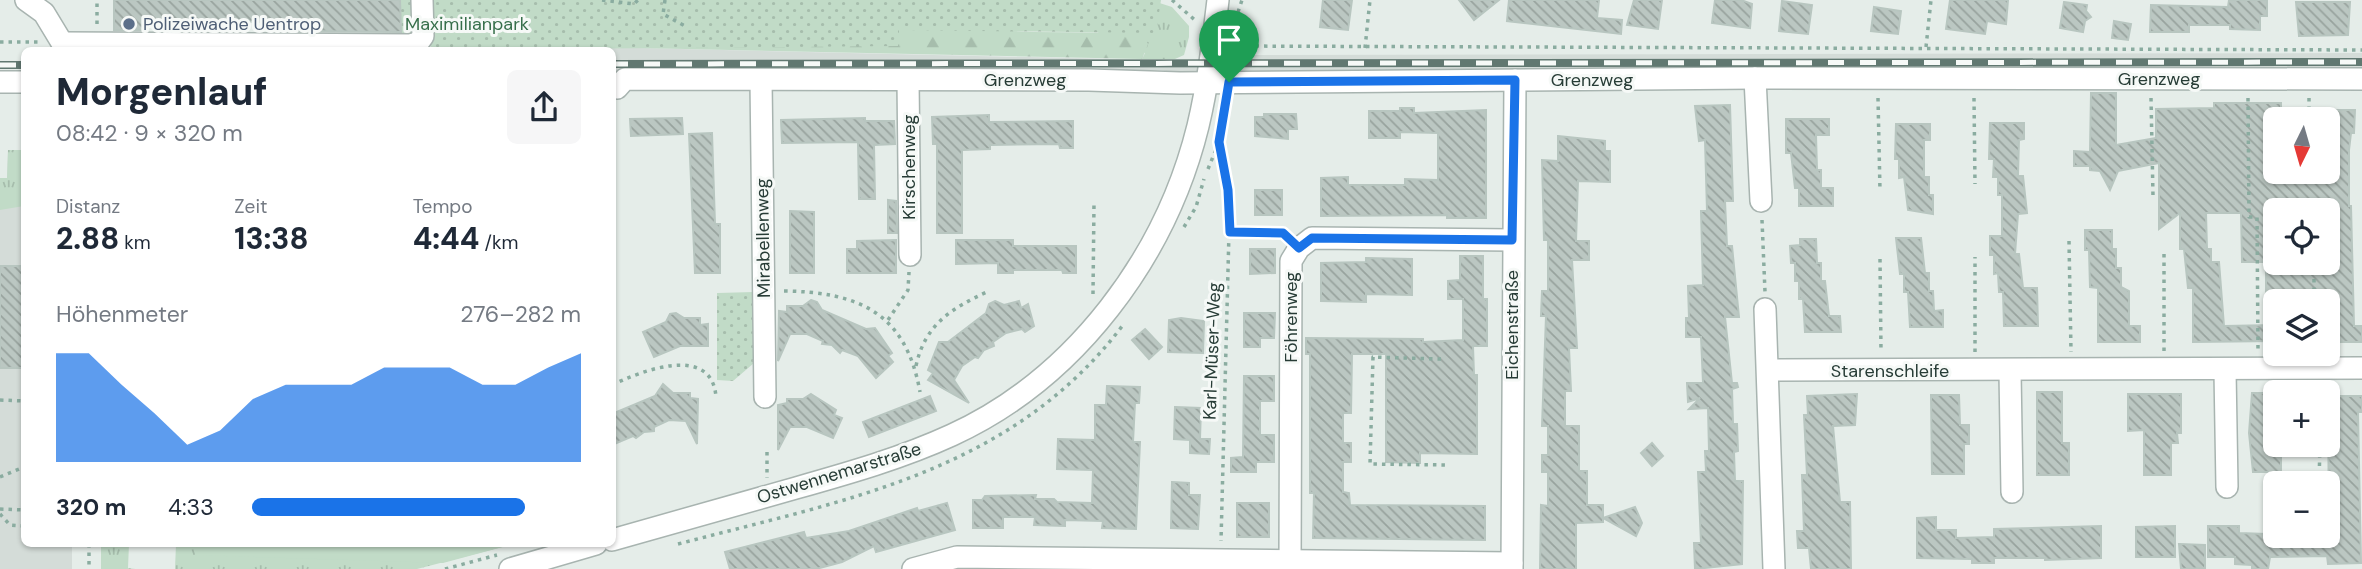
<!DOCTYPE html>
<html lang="de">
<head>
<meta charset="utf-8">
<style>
	:root { --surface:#fff; --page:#f6f6f7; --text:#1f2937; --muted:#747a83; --accent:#1a73e8 }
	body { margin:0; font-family:"DM Sans",sans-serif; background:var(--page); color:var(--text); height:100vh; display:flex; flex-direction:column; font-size:26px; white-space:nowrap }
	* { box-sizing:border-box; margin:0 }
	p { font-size:23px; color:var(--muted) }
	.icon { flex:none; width:38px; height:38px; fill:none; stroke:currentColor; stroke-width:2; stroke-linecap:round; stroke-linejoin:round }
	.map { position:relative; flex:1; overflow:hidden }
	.sheet { position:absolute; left:21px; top:47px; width:595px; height:500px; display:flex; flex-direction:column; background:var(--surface); border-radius:10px; box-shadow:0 2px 5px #0004 }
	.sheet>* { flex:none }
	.needle { width:46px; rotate:185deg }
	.buttons { position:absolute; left:2263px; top:107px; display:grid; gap:14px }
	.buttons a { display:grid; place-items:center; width:77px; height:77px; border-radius:10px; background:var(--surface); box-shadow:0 2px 5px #0004; font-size:35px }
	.pin { position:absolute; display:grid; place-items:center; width:60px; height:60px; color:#fff; margin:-72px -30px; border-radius:50% 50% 50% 0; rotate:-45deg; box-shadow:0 0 7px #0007 }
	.pin .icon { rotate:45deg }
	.round { display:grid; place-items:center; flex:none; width:74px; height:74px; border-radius:10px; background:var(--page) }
	.headline { display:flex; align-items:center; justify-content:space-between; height:119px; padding:0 35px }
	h1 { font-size:38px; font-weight:800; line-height:52px }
	.figures { display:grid; grid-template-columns:repeat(3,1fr); gap:10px; height:119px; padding:7px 35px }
	.figures div { display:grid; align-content:center }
	.figures b { font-size:30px; font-weight:800 }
	.figures small { font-size:19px; font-weight:400 }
	.figures p { font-size:19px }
	.chart { height:196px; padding:14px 35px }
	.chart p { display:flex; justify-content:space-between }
	.chart svg { width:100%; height:126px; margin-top:7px; fill:var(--accent); opacity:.7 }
	ul { padding:0 35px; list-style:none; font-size:23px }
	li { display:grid; grid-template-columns:112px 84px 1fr; align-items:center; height:52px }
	li i { height:18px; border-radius:9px; background:var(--accent) }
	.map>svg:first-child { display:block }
	.built { fill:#d4dcd8 }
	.grass { fill:url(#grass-tufts) }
	.forest { fill:url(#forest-firs) }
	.park { fill:url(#park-dots) }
	.pitch { fill:#c1dbc7 }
	.building { fill:url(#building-back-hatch); stroke:#b8c6c0; stroke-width:2 }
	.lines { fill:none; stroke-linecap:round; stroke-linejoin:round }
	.minor-casing { stroke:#a8b4b0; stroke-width:24 }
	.path { stroke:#8aaca0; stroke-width:3.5; stroke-dasharray:3.5 5; stroke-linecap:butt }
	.minor { stroke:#fff; stroke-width:21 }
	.rail-casing { stroke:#617871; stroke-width:8 }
	.rail { stroke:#f6f9f7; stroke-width:5; stroke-dasharray:16; stroke-linecap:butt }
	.route-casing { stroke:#fff; stroke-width:14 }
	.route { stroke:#1a73e8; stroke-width:9 }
	.service-dot { fill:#5c6f8a; stroke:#f6f9f7; stroke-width:2.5 }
	.labels { text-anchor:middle; stroke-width:6; stroke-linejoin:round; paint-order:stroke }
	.service-label { font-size:18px; fill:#4e5e75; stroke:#f6f9f7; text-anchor:start }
	.park-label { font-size:18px; fill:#366e4a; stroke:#f6f9f7 }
	.street-label { font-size:18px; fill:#273c36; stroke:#f6f9f7 }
</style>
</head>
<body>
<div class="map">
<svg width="2362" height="569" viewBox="0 0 2362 569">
	<defs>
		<pattern id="grass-tufts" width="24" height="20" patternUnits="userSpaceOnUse" patternTransform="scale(1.75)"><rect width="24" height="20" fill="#c1dbc7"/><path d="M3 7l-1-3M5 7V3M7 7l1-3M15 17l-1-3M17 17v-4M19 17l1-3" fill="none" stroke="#a6bdac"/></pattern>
		<pattern id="forest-firs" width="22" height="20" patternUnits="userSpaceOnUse" patternTransform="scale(1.75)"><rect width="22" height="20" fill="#c1dbc7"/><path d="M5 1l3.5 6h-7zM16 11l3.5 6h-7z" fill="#a6bdac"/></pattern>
		<pattern id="park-dots" width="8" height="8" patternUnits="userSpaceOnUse" patternTransform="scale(1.75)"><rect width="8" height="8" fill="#c1dbc7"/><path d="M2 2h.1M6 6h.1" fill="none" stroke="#a6bdac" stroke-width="1.8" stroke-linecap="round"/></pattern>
		<pattern id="building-back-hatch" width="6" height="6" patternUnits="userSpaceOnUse" patternTransform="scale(1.75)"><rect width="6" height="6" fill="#bbc7c2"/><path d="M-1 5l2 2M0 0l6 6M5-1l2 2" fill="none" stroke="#98a39e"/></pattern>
	</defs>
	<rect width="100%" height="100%" fill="#e5ede9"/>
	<g class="built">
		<polygon points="482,48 640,48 1191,61 1241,55 2362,53 2362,69 1189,76 1162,70 613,71 612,51 424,51"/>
		<polygon points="8,150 24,150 24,544 72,544 72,569 0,569 0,178 7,178"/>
	</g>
	<g class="grass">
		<polygon points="1023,0 1150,0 1172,7 1189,26 1189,37 1184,55 1175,59 1142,59 1145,53"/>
		<polygon points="8,150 24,150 24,206 0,210 0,178 7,178"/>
		<polygon points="101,544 129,544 128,568 135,569 101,569"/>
		<polygon points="176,544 514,544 417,569 175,569"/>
	</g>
	<polygon class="forest" points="819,22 1034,32 1142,33 1148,44 1142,59 640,48 482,48"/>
	<g class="park">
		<polygon points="400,0 1161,0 1156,33 899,30 899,46 431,50 430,41 401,38"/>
		<polygon points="754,292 754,363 733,381 717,380 717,293"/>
	</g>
	<polygon class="pitch" points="195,544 514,544 443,563 195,555"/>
	<g class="building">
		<polygon points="114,0 400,0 401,32 297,31 298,22 146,21 146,30 114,30"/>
		<polygon points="1323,0 1352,0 1348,30 1320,27"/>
		<polygon points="1459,0 1499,0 1474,20"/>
		<polygon points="1509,0 1599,0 1597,18 1622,20 1621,34 1507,21"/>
		<polygon points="1634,0 1662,0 1658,29 1627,25"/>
		<polygon points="1715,0 1741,0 1752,4 1750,28 1712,23"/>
		<polygon points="1950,0 2008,0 2006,24 1987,21 1985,34 1946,29"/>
		<polygon points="2229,0 2267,0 2267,16 2260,16 2260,30 2230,29 2230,25 2189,25 2189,32 2150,32 2151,5 2228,7"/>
		<polygon points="1782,1 1812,5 1808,34 1779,31"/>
		<polygon points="2064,2 2087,5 2086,11 2091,17 2085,21 2083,32 2060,28"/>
		<polygon points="2296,2 2350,2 2348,35 2299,36"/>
		<polygon points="1874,7 1901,11 1898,34 1871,31"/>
		<polygon points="2114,21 2131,24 2128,40 2112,38"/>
		<polygon points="2091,93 2116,93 2116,145 2156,138 2156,109 2214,108 2214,103 2281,103 2281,119 2275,119 2275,172 2328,172 2328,110 2355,110 2354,133 2351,133 2349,150 2349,206 2351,206 2354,326 2362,326 2362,342 2328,342 2328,301 2266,301 2266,262 2328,262 2328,210 2275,210 2275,262 2242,262 2241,213 2206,213 2207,249 2211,249 2211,262 2219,262 2224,326 2275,325 2275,341 2193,342 2193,288 2188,288 2184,249 2180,249 2180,213 2159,229 2159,163 2118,171 2110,190 2100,171 2090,170 2090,166 2074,166 2074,151 2090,152"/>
		<polygon points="1730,105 1733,201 1725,201 1727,246 1732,246 1739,317 1725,317 1732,383 1737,383 1738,387 1732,389 1733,424 1737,424 1738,451 1734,452 1735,481 1743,481 1742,564 1695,569 1694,543 1701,543 1698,472 1706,472 1705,451 1709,451 1708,408 1689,409 1700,398 1688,402 1687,383 1703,383 1701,337 1686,337 1686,318 1689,318 1688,286 1703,285 1701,211 1707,211 1705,140 1699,141 1695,106"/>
		<polygon points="1400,108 1414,108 1414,113 1486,110 1486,218 1447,218 1447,215 1321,216 1321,178 1348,177 1348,185 1405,185 1405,179 1438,180 1438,133 1400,132 1400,138 1369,138 1369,111 1400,111"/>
		<polygon points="1264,114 1296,114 1297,129 1288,129 1288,139 1255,136 1255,117 1264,117"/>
		<polygon points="989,115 989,122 1073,121 1073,148 1060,148 1059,144 990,145 990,149 962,150 962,233 937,233 937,144 933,144 932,117"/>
		<polygon points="682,118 683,134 631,136 630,119"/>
		<polygon points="865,118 865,121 894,121 895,144 874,145 875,199 859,199 858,142 782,143 781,120"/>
		<polygon points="1786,119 1829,119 1829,135 1816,135 1817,170 1821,170 1821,188 1833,188 1833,206 1799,206 1799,188 1795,188 1791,153 1786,153"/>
		<polygon points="1990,123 2024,123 2024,139 2019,140 2018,176 2023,176 2027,213 2018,214 2015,254 2019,254 2023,288 2037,288 2038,326 2004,326 2003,292 1999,292 1998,273 1994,274 1994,255 1990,255 1990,236 2002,236 2002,195 1998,195 1998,177 1993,177 1994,159 1989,159"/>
		<polygon points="1896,124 1930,124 1930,140 1924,140 1924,177 1929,177 1929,195 1933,195 1933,214 1908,210 1904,177 1899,178 1899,159 1895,159"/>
		<polygon points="712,133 715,224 720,224 720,273 695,273 689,134"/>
		<polygon points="1558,136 1605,141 1605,151 1610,151 1610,182 1578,181 1576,241 1589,241 1589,260 1572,260 1577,348 1569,348 1571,391 1565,391 1565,426 1579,426 1579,471 1587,471 1587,505 1603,505 1603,522 1576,523 1576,569 1540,569 1541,505 1548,506 1548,472 1542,472 1542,455 1548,455 1548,426 1542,426 1546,316 1541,316 1542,291 1548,291 1548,240 1544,240 1542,160 1558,161"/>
		<rect x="1255" y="190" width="27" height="25"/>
		<polygon points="888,200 896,201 897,233 888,233"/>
		<polygon points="790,211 814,212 814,273 790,273"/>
		<polygon points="2085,230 2112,230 2112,249 2116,249 2116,268 2121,268 2121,287 2129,291 2129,326 2140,326 2140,342 2098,342 2098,288 2090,287 2089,250 2085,250"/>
		<polygon points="1896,238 1921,238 1925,273 1929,273 1929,291 1933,291 1934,311 1943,310 1943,327 1910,327 1908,292 1904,292 1904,274 1900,274"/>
		<polygon points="1800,239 1816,239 1817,263 1821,263 1821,281 1825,281 1829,316 1840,316 1841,332 1805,332 1803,299 1799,299 1799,281 1795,281 1795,263 1791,263 1790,246 1800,245"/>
		<polygon points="896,240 896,273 847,273 847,249 857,249 857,241"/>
		<polygon points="956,240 1013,240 1013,246 1076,246 1076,273 1063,273 1062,270 1013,270 1013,273 998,273 998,263 956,264"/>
		<polygon points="1250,249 1275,249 1275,273 1250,274"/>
		<polygon points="1460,256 1483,256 1483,299 1487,299 1487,346 1473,346 1474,375 1477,375 1477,454 1420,453 1420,463 1386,462 1386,354 1352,354 1351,413 1343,413 1343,443 1351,443 1351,462 1343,462 1343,492 1349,493 1350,505 1485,506 1485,540 1313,538 1314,493 1310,493 1310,354 1306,354 1306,338 1423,339 1423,342 1463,340 1463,299 1448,299 1448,281 1460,280"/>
		<polygon points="1366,258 1412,259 1412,295 1366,294 1366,302 1321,301 1321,263 1366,262"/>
		<polygon points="0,266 23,266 24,366 21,368 0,368"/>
		<polygon points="811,300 817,302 822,310 866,329 875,328 892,353 888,356 893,362 876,378 858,356 842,350 840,353 832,345 822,344 823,341 807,334 790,334 778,361 779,311 787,312 787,306 803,306"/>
		<polygon points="995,301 1004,305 1019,301 1021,308 1028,304 1034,326 1025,332 1022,329 1006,333 993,342 994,346 984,350 978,358 975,357 962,366 954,380 969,403 928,380 933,373 928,370 939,342 948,342 986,313 989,304"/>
		<polygon points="676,313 684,318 700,318 700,325 708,324 708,346 680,346 654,357 643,332 666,322 670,314"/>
		<polygon points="1244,313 1275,313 1274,338 1260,338 1260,347 1244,347"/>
		<polygon points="1181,318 1204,321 1203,353 1168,352 1169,320"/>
		<polygon points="1145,329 1162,347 1149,359 1132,340"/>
		<polygon points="1244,376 1274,376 1274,401 1260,401 1260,435 1274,435 1274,462 1256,462 1256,472 1231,472 1231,458 1243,457"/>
		<polygon points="663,384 673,393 690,393 690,398 698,399 697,444 686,421 669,420 654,427 654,431 644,432 636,438 633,436 612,445 612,414 655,396"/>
		<polygon points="1107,386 1140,387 1139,403 1135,403 1133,442 1140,442 1136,529 1102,528 1103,521 1065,520 1065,526 1034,525 1035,517 1003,517 1003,528 973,528 973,500 982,500 985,496 1036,495 1035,499 1054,499 1057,502 1092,503 1093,470 1057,469 1058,439 1095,440 1095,405 1106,405"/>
		<polygon points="2037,392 2062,392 2062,443 2069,443 2069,475 2037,475"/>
		<polygon points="2252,393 2275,393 2275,444 2281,444 2281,472 2253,472 2249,433"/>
		<polygon points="811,394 836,410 834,415 842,418 833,438 807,427 790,427 778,450 778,405 787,403 787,399 803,399"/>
		<polygon points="1857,394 1855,425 1833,426 1840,502 1850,502 1851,569 1811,569 1809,548 1798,548 1797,531 1804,531 1802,475 1807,475 1804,415 1808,415 1807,396"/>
		<polygon points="2128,394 2181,394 2181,433 2177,433 2178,443 2171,443 2171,475 2144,475 2144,430 2128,431"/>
		<polygon points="1931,395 1959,395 1960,425 1969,425 1969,444 1964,444 1964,474 1932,474"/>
		<polygon points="930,396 936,411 869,437 863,422"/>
		<polygon points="2328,396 2362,396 2362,412 2358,412 2361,563 2328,564 2327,556 2270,557 2268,569 2252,569 2252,565 2235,564 2235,557 2208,557 2208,526 2239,526 2239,533 2329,536"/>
		<polygon points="1175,407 1201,408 1200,439 1210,439 1209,454 1190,453 1190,440 1174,439"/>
		<polygon points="1652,443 1663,456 1652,466 1641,453"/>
		<polygon points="1172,482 1189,483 1189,495 1200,495 1198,529 1171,528"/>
		<polygon points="947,503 955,530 876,552 874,546 842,562 816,569 730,569 725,552 804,532 806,538 849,531 917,508 918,511"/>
		<rect x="1237" y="503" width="32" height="34"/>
		<polygon points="1635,507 1642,523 1636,536 1603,518"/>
		<polygon points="1936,517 1936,530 1956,530 1956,538 1994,537 1994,529 2101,526 2101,558 2045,560 2045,558 1994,558 1994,563 1972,563 1972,559 1917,558 1917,518"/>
		<polygon points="2175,526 2175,557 2136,557 2136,527"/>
		<polygon points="2179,544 2205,545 2205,568 2181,569"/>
	</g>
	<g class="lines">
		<g class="minor-casing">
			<g id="minor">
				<polyline points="26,0 44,13 67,51"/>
				<polyline points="63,43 410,45 418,43 423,36 422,0"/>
				<polyline points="1755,78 1761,201"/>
				<polyline points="761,80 765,397"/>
				<polyline points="908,80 910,255"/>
				<polyline points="0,82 24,82"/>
				<polyline points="617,88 625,79 1089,80 1180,83 1755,78 2362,79"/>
				<polyline points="1765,309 1774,569"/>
				<polyline points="1769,370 2362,368"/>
				<polyline points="2225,371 2227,487"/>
				<polyline points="2010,372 2012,492"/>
				<path d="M612,540C674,523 735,505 796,488C849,473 902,458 952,435C1076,378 1166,256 1198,126C1208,84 1213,42 1218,0"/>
				<polyline points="510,569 596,544"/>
				<polyline points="913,569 957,557 1512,563"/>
				<polyline points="1290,569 1291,261 1299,248 1312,238 1512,240"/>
				<polyline points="1512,569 1515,80"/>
			</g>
		</g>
		<g class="path">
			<polyline points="602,0 634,4 638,0"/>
			<polyline points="665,0 663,14 685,26"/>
			<polyline points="1172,0 1196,21"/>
			<polyline points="1238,12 1242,0"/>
			<polyline points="97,24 97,0"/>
			<polyline points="0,42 39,42"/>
			<polyline points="1230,46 2362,50"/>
			<polyline points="1926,47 1931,0"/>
			<polyline points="1365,48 1370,0"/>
			<polyline points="1878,98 1880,191"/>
			<polyline points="1974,98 1975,184"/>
			<polyline points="2151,98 2153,196"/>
			<polyline points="2248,98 2249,217 2257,217 2258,349"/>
			<polyline points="2309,98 2309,119"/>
			<polyline points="1219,142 1228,190 1229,232 1221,541"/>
			<polyline points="1208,169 1219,142 1227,103"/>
			<polyline points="2310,172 2311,183"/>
			<polyline points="1762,220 1765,292"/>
			<polyline points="1184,227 1196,207 1204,179"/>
			<polyline points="1230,232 1285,235"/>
			<polyline points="2069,241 2071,352"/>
			<polyline points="2164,254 2164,351"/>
			<polyline points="1880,259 1881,351"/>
			<polyline points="2314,262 2314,301"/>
			<path d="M784,291C859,292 906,313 920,392"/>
			<polyline points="1093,294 1094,203"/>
			<polyline points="888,320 908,290 909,272"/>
			<polyline points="1975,352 1975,257"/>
			<polyline points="1441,359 1373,357 1370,464 1446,465"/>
			<path d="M916,366C925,324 952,308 989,291"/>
			<path d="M612,385C641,371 712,343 716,397"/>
			<polyline points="0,400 24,401"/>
			<polyline points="767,452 767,478"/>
			<polyline points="0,477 24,467"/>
			<polyline points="2319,483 2320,444"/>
			<polyline points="0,509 24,510"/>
			<polyline points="0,514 10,525 24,526"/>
			<polyline points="2323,536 2323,549"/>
			<polyline points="89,544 89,569"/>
			<path d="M678,544C845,500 1012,472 1123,325"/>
			<polyline points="445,569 497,555"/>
		</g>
		<use href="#minor" class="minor"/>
		<g class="rail-casing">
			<g id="rail">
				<polyline points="612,64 2362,62"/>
				<polyline points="0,65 24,65"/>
			</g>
		</g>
		<use href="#rail" class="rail"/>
	</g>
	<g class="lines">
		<g class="route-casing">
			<polygon id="route" points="1515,80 1512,240 1312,238 1299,248 1283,233 1230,232 1228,190 1219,142 1229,82"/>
		</g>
		<use href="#route" class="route"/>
	</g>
	<circle class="service-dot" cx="129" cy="24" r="7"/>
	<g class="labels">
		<g class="service-label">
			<text x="143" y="30">Polizeiwache Uentrop</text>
		</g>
		<g class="park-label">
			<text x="467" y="30">Maximilianpark</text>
		</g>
		<g class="street-label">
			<text x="2159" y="85">Grenzweg</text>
			<text x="1025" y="86">Grenzweg</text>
			<text x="1592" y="86">Grenzweg</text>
			<text transform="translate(909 167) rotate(-90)" y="6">Kirschenweg</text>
			<text transform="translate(763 238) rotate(-91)" y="6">Mirabellenweg</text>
			<text transform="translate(1291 317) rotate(-90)" y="6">Föhrenweg</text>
			<text transform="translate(1512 325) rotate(-90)" y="6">Eichenstraße</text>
			<text transform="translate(1212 351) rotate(-88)" y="6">Karl-Müser-Weg</text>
			<text x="1890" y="377">Starenschleife</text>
			<text transform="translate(839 473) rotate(-17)" y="6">Ostwennemarstraße</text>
		</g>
	</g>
</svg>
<div class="buttons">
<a><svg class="needle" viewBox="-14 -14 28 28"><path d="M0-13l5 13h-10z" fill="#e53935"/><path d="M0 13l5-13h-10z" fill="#747a83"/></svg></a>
<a><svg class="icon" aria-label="locate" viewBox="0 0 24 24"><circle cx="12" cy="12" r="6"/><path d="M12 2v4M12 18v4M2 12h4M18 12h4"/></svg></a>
<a><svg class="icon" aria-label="layers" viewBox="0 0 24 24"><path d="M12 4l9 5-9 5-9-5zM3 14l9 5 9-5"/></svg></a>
<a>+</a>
<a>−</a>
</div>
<div class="pin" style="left:1229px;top:82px;background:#1e9e55"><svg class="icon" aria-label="arrive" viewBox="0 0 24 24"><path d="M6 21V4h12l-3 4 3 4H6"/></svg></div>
<section class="sheet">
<div class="headline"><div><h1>Morgenlauf</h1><p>08:42 · 9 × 320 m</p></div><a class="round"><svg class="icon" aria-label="share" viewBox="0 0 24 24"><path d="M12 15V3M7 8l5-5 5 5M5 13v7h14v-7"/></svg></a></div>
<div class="figures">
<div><p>Distanz</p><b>2.88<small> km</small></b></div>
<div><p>Zeit</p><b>13:38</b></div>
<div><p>Tempo</p><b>4:44<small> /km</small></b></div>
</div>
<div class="chart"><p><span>Höhenmeter</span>276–282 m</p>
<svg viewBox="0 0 160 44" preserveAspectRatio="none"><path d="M0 44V6L10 6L20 17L30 27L40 38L50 33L60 22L70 17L80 17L90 17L100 11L110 11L120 11L130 17L140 17L150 11L160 6V44z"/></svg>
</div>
<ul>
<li><b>320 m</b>4:33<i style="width:83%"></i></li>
</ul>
</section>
</div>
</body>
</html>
